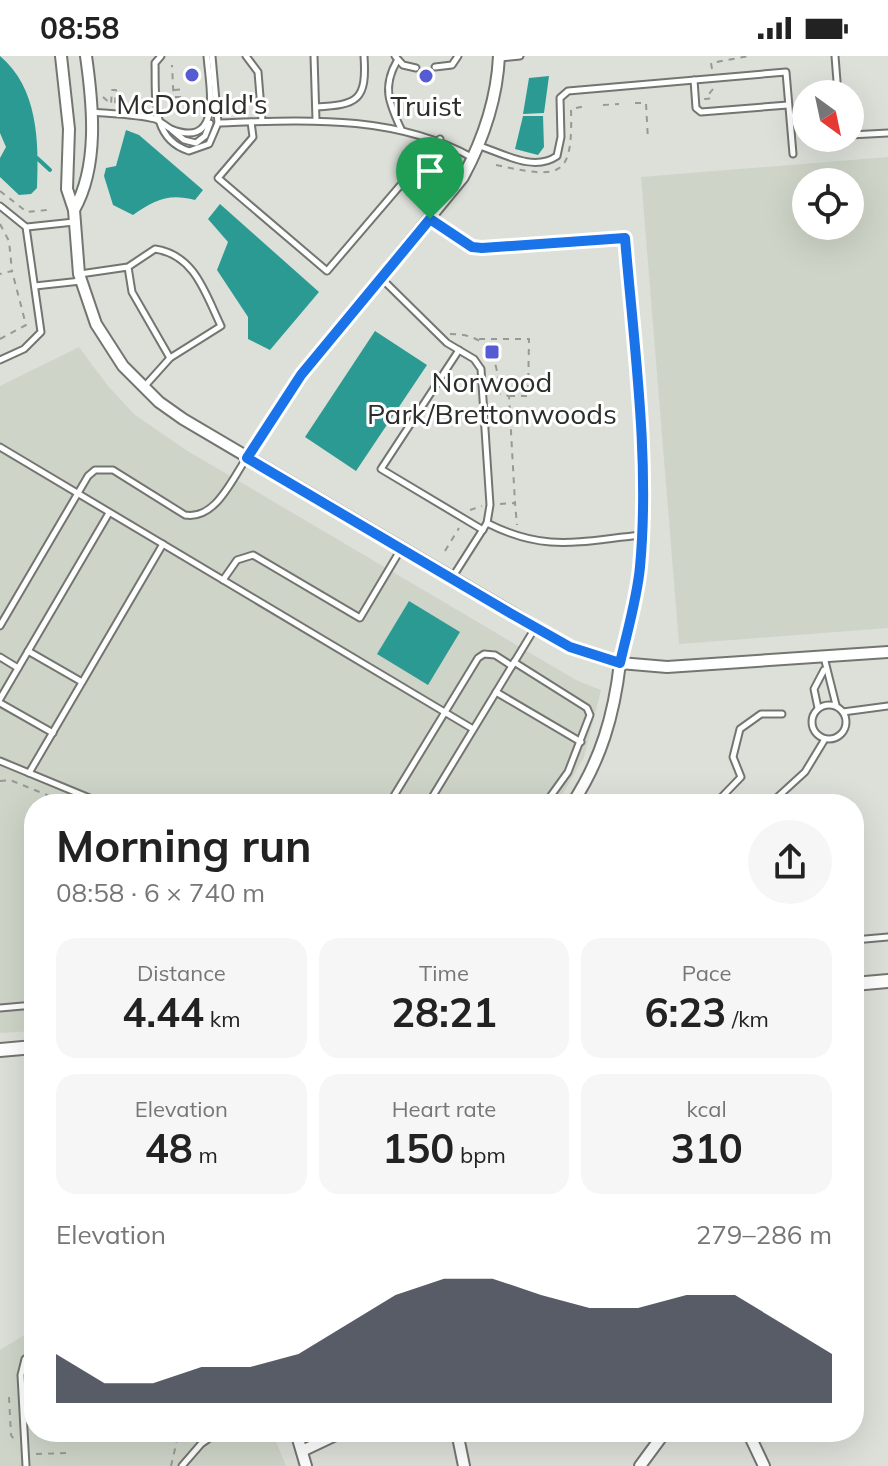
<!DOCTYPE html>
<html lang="en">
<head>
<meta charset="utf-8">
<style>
	:root { --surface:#fff; --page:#f6f6f6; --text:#222; --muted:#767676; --accent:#111827 }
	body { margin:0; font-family:Mulish,sans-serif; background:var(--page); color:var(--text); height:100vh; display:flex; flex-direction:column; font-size:30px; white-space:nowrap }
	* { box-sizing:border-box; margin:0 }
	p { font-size:26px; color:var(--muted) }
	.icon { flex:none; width:44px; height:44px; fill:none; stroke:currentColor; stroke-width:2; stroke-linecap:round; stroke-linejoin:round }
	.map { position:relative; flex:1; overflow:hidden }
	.sheet { position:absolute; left:24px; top:738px; width:840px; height:648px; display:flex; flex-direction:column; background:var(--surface); border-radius:32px; box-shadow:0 8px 32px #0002 }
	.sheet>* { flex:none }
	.needle { width:52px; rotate:147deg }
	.tools { position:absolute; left:792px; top:24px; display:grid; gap:16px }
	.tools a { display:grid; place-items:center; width:72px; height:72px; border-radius:50%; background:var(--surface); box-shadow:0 8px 32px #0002; font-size:40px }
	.pin { position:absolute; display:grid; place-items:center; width:68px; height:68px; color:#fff; margin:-82px -34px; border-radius:50% 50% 50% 0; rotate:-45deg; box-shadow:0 0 8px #0007 }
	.pin .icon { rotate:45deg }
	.round { display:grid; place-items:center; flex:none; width:84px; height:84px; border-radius:42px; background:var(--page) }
	.head { display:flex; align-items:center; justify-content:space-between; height:136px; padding:0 32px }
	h1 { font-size:44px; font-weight:700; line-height:60px }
	.stats { display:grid; grid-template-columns:repeat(3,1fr); gap:12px; height:136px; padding:8px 32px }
	.stats div { display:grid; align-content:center; border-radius:20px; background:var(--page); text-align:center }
	.stats b { font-size:40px; font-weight:700 }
	.stats small { font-size:22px; font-weight:400 }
	.stats p { font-size:22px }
	.chart { height:224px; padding:16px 32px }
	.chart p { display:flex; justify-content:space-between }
	.chart svg { width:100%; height:144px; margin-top:8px; fill:var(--accent); opacity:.7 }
	.status { display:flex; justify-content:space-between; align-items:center; height:56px; padding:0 40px; background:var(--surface); direction:ltr }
	.status svg { height:22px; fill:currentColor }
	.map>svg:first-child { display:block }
	.built { fill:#ced5c8; fill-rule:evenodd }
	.water { fill:#2b9a93 }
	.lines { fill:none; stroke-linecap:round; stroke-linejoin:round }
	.stream { stroke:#2b9a93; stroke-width:4 }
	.service-casing { stroke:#737670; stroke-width:9 }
	.minor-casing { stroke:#737670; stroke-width:14 }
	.tertiary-casing { stroke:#737670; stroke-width:16 }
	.path { stroke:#969994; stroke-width:2; stroke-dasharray:6 6; stroke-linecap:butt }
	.service { stroke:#fff; stroke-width:5 }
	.minor { stroke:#fff; stroke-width:10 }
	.tertiary { stroke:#fff; stroke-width:12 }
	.route-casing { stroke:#fff; stroke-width:16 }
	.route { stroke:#1a73e8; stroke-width:10 }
	.poi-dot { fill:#555bd2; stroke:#fff; stroke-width:3 }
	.labels { text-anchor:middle; stroke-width:6; stroke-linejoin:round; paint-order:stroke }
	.poi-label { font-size:28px; fill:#2d2e2c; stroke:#fff }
</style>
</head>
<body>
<div class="status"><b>08:58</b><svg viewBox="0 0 49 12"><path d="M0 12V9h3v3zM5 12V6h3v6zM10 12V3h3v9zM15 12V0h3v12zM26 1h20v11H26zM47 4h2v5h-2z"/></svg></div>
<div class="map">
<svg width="888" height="1410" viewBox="0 0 888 1410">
	<rect width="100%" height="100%" fill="#dce0d9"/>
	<g class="built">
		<path d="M888,101V572L679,588L641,121ZM806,126H850V170H806Z"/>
		<polygon points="79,291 108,330 135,359 186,394 576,624 601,634 584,701 557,748 34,748 34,975 0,977 0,330"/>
		<polygon points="34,1273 34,1376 272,1376 286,1410 0,1410 0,1294"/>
	</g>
	<g class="water">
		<path d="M0,0C38,32 39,85 37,132L31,138L19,139L0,121V102L6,91L0,77Z"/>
		<polygon points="549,20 544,57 523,58 529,22"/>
		<polygon points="523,60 543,60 544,91 538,99 515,93"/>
		<path d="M126,74L139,79L203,134L195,144C168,137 155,144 133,159L113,149L104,120L106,112L116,110Z"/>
		<polygon points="220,148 319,236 270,294 248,283 248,261 217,214 228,186 208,163"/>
		<polygon points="375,275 427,309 356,415 305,381"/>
		<polygon points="409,545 460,576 428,629 377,598"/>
	</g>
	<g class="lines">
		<polyline class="stream" points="37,102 50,114"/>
		<g class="service-casing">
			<g id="service">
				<path d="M161,0L155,7C156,40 150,83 189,95L209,88L218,67L212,0"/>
				<polyline points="246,0 258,16 262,65"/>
				<polyline points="314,0 316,64"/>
				<polyline points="395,0 403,9 416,12"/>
				<polyline points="835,0 838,38"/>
				<polyline points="500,2 520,0"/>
				<path d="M397,5C382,31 389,47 401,73"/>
				<polyline points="435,11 452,9 458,0"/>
				<polyline points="694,24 696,52 701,56 788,49"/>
				<path d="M316,51C358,49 367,44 364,0"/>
				<path d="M92,56C112,58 135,58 155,63C161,65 165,70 171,73C224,94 209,28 207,0"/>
				<polyline points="251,66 253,81 218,122 327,215 440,83"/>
				<path d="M218,67C305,64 395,58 473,102"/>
				<polyline points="172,74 184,84 196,87 205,80 210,67"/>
				<polyline points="850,79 888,77"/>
				<path d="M480,90C504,98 534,116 557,100L561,81L560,42L568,35L786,16L793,98"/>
				<polyline points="0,150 26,171 41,276 24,293 0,304"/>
				<path d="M431,163L472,191L482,192L625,182C634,290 650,402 640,511C637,542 627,575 620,606"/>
				<polyline points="27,171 74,166"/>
				<path d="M80,218L128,211L155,193C195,199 205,237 221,270L170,302L132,236L128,211"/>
				<polyline points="380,221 447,287 474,303 481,313 490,449 487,467 452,522"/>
				<polyline points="35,230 81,225"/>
				<polyline points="459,294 381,413 483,474"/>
				<polyline points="144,331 170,302"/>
				<polyline points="0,391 473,673"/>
				<path d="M487,467C546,497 579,485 642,479"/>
				<polyline points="223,524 237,504 253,499 360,562 401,493"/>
				<path d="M0,570L88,420L95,414H113L185,459C215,464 231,425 246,403"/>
				<polyline points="28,595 82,626"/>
				<polyline points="0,601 18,612"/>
				<polyline points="824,601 836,649"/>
				<polyline points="514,606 587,652 590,659 568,716 545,748"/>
				<polyline points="496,636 581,686"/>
				<polyline points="0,643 109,457"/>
				<polyline points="0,647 53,677"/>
				<circle cx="829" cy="666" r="17"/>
				<polyline points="818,652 814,633 824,614"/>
				<polyline points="843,656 888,650"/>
				<polyline points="0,705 104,748"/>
				<polyline points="29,717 163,488"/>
				<polyline points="389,748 478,602 484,598 495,599 512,610"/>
				<polyline points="428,748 535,572"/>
				<polyline points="715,748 741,721 733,701 740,673 761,658 782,658"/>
				<polyline points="770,748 805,716 825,683"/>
				<polyline points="854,884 888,881"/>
				<polyline points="0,952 34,949"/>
				<polyline points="26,1410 21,1319 25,1303 34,1297"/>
				<polyline points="182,1410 201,1388 218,1376"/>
			</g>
		</g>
		<g class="minor-casing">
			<g id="minor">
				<polyline points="61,0 69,73 67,133 74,154 79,218 96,268 123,310 159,346 183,363 570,591 620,607 667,611 888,596"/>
				<path d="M74,154C99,110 93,49 86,0"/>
				<path d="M247,402L301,319L463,121C484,82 497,44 499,0"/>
				<path d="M572,748C601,704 614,659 620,607"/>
				<polyline points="296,1376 306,1410"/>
				<polyline points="457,1376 464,1410"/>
				<polyline points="748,1376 764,1410"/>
				<polyline points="302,1395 342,1376"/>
				<polyline points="640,1410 665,1376"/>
			</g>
		</g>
		<g class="tertiary-casing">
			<g id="tertiary">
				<polyline points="854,928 888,925"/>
				<polyline points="0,994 34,991"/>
			</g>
		</g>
		<g class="path">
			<polyline points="712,13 711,7 749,0"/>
			<polyline points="713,33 705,43 715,42"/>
			<polyline points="174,34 185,33"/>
			<polyline points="103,41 111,48 112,34 116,34 115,48"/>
			<polyline points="175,41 186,41"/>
			<polyline points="635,47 646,47 648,84"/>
			<polyline points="603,49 619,48"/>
			<polyline points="168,57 174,50 172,9"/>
			<path d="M496,109C561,123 573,123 571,53L586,50"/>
			<polyline points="0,135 27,156 47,154"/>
			<polyline points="0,168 9,185 12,215 0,218"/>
			<path d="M450,278C491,278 497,303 500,338L509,340L515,447"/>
			<polyline points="0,283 26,269 12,215"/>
			<polyline points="479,283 529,283 528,340 510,340"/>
			<polyline points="500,448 515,447 517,469"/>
			<polyline points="470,454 482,450"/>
			<polyline points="445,495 459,472"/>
			<polyline points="0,725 10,724 69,748"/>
			<polyline points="9,1341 11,1379 15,1385"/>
			<polyline points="36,1398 68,1397"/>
			<polyline points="171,1410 178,1380 182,1376"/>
		</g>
		<use href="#service" class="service"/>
		<use href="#minor" class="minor"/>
		<use href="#tertiary" class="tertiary"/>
	</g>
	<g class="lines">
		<g class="route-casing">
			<path id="route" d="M430,163L472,191L482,192L625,182C634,290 650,403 640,511C637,543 627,576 620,607L570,591L510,557L247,402L301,319Z"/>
		</g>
		<use href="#route" class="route"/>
	</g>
	<g class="poi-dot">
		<circle cx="192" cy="19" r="8"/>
		<circle cx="426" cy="20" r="8"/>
		<rect x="484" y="288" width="16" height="16" rx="4"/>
	</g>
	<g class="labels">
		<g class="poi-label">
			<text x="192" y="58">McDonald's</text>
			<text x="426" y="60">Truist</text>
			<text x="492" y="336">Norwood<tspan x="492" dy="32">Park/Brettonwoods</tspan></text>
		</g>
	</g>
</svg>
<div class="tools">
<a><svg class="needle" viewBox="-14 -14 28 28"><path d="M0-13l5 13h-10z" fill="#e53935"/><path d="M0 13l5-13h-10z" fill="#767676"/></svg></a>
<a><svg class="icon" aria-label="locate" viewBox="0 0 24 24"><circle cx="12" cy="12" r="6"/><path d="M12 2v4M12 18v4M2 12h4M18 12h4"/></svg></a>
</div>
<div class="pin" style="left:430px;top:163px;background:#1e9e55"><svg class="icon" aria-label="arrive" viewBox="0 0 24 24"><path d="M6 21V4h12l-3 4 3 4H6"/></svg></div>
<section class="sheet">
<div class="head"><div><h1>Morning run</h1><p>08:58 · 6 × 740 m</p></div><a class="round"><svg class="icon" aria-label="share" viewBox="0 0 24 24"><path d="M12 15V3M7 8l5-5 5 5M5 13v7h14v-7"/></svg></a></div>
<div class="stats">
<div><p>Distance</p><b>4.44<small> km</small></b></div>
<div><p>Time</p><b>28:21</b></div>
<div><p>Pace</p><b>6:23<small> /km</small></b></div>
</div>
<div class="stats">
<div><p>Elevation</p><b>48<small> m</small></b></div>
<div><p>Heart rate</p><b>150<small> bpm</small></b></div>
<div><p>kcal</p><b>310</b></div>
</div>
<div class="chart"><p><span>Elevation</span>279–286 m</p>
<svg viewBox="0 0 160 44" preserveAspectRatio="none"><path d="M0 44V29L10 38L20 38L30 33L40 33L50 29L60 20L70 11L80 6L90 6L100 11L110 15L120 15L130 11L140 11L150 20L160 29V44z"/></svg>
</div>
</section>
</div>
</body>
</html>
